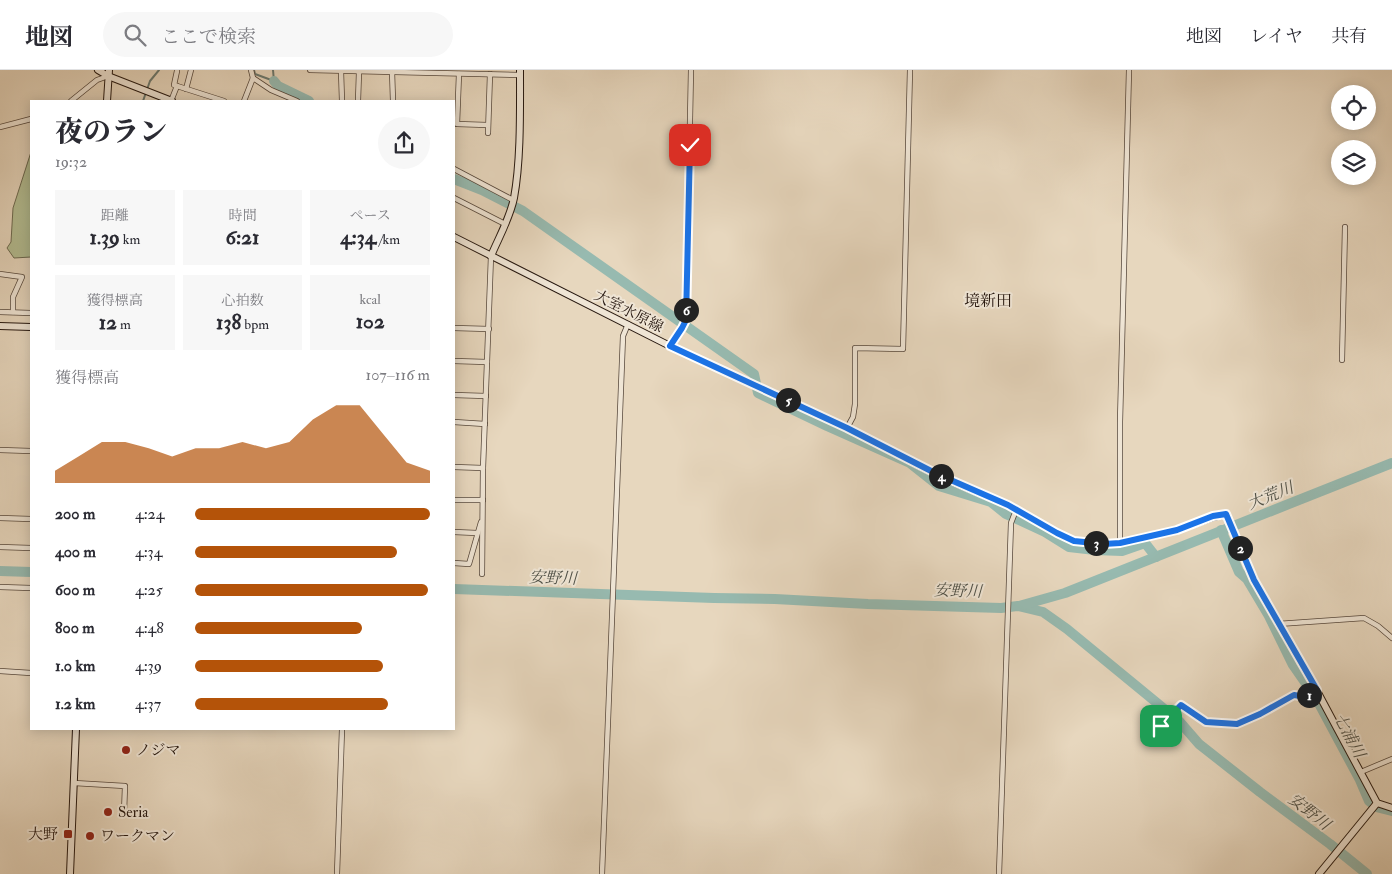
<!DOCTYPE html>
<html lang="ja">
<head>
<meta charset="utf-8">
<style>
	:root { --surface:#fff; --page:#f7f7f7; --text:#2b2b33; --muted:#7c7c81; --line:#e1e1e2; --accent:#b45309 }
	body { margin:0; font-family:"IM FELL Double Pica","Noto Serif JP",serif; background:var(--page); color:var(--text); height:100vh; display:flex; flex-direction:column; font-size:19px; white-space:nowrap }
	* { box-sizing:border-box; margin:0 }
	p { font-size:16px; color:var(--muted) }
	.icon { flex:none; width:28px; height:28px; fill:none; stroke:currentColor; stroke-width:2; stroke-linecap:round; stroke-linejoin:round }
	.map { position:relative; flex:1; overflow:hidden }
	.side { position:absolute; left:30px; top:30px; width:425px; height:630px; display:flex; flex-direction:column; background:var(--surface); border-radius:0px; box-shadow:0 2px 12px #0003 }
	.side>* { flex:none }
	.tools { position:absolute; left:1331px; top:15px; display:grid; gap:10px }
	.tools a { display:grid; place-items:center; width:45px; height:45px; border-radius:50%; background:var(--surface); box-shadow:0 2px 12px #0003; font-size:25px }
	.pin { position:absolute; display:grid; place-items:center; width:42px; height:42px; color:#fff; margin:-21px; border-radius:10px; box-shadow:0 2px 8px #0006 }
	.km { position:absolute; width:25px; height:25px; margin:-12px; border-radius:50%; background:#222; color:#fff; font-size:14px; line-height:25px; text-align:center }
	.round { display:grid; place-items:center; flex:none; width:52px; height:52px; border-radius:26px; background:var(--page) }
	.head { display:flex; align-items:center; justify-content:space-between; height:85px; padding:0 25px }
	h1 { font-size:28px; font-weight:800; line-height:38px }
	.stats { display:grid; grid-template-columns:repeat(3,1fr); gap:8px; height:85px; padding:5px 25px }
	.stats div { display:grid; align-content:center; border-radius:0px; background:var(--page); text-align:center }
	.stats b { font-size:21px; font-weight:800 }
	.stats small { font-size:14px; font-weight:400 }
	.stats p { font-size:14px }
	.chart { height:140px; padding:10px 25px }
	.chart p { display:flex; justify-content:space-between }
	.chart svg { width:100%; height:90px; margin-top:5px; fill:var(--accent); opacity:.7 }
	ul { padding:0 25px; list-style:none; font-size:16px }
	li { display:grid; grid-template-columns:80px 60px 1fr; align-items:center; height:38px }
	li i { height:12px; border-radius:6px; background:var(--accent) }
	header { display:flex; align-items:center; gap:30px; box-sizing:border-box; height:70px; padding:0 25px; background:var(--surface); border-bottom:1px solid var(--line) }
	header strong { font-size:24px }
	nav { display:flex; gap:28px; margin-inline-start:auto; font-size:18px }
	.search { width:350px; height:45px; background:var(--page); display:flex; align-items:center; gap:12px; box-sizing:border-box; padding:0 18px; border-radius:28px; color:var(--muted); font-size:19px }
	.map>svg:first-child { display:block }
	.green { fill:#b4be93; stroke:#6d6a51 }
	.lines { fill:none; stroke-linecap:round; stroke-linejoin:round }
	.stream { stroke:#6a7970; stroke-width:2 }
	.river { stroke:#97bab0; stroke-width:10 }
	.street-casing { stroke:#56473b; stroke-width:6 }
	.secondary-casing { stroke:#26170f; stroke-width:8 }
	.street { stroke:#efe5d5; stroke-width:4.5 }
	.secondary { stroke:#efe5d5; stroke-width:6 }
	.route-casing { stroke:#fff; stroke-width:10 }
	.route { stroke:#1a73e8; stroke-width:6 }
	.poi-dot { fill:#8f2418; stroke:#efe5d5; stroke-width:2 }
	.labels { text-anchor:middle; stroke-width:4; stroke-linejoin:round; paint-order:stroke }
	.street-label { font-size:15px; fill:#26170f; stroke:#efe5d5 }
	.poi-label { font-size:15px; fill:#26170f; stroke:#efe5d5; text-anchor:start }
	.neighbourhood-label { font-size:16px; fill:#26170f; stroke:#efe5d5 }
	.water-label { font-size:16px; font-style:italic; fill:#4e5047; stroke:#efe5d5 }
</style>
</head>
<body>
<header>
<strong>地図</strong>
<div class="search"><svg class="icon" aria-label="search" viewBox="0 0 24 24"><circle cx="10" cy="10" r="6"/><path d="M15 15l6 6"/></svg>ここで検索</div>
<nav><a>地図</a><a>レイヤ</a><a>共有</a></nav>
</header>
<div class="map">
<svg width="1392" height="804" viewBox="0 0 1392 804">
	<rect width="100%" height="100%" fill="#e7d7be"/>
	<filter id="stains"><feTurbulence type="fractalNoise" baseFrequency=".004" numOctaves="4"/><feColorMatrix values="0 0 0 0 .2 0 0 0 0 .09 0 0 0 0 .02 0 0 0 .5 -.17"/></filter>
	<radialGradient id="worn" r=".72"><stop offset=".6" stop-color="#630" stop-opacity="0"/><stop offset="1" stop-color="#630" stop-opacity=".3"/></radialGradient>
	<polygon class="green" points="31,82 31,187 14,188 7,178 11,172 13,138"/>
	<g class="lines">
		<g class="stream">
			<polyline points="254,0 255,4 274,11 273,0"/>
			<polyline points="143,31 150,11 159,0"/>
		</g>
		<g class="river">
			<polyline points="274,11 278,16 309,31"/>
			<polyline points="454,109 482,120 523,141 754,304 758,323 827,356 910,393 939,416 991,432 1006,444 1045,462 1069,477 1095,480 1122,481 1145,473 1156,487"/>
			<polyline points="1221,460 1239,502 1247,509 1269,546 1293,595 1316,628 1360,710 1369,731 1376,737 1392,741"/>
			<polyline points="0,501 31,502"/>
			<polyline points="454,519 714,528 775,529 868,534 1001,538 1018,536 1043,542 1067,559 1179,651 1199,674 1260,722 1330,774 1367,804"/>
			<polyline points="1019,536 1065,523 1392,393"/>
		</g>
		<g class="street-casing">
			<g id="street">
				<polyline points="310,0 520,5"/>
				<polyline points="177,1 174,15 224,31"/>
				<polyline points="341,1 342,31"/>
				<polyline points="392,1 393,31"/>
				<polyline points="459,4 457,54 487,55"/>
				<polyline points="253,8 271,20 297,31"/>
				<polyline points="186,19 191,0"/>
				<polyline points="71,31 97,10 108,6"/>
				<polyline points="171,31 177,16"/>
				<polyline points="244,31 253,8 251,0"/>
				<polyline points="358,31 359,2"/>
				<polyline points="0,57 31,49"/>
				<polyline points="488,63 490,4"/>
				<polyline points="454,99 513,130"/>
				<polyline points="454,128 505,154"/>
				<polyline points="0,204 22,207 13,227 13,242"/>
				<polyline points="0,242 31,243"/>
				<polyline points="454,258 489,259"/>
				<polyline points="670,276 682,258 686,250 691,0"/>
				<polyline points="1342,290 1345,157"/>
				<polyline points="454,291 487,292"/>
				<polyline points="454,325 486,326"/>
				<polyline points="454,352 485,354"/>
				<polyline points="847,358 853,347 855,334 855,278 903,279 910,0"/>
				<polyline points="0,380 31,381"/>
				<polyline points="454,397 483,398"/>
				<polyline points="454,430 483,430"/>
				<polyline points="0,448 31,449"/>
				<polyline points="454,462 477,463"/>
				<polyline points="1120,473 1120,352 1129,0"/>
				<polyline points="0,477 31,478"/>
				<polyline points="454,493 469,494 481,452"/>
				<polyline points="482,504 483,398 491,186"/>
				<polyline points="0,517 31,518"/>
				<polyline points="1278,554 1364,548 1378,556 1392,568"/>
				<polyline points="0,601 31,603"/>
				<polyline points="1161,656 1181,635 1206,652 1237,653 1259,644 1294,625 1306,627 1317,621"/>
				<polyline points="1361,702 1392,689"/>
				<polyline points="74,713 125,716 124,743"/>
				<polyline points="337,804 342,659"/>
				<polyline points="602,804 623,266 628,254"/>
				<polyline points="999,804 1011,453 1016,440"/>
			</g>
		</g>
		<g class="secondary-casing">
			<g id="secondary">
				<polyline points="98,0 108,6 172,31"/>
				<polyline points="107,31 109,0"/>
				<polyline points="454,167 670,276 847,358 937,405 1008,435 1057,463 1074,471 1104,474 1120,473 1177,460 1213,447 1226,444 1254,511 1317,621 1377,733 1392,738"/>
				<path d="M491,186C499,167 510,148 514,128C521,90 520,40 520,0"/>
				<polyline points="0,256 31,257"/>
				<polyline points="70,804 76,659"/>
				<polyline points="1319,804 1377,733"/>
			</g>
		</g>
		<use href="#street" class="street"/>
		<use href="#secondary" class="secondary"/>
	</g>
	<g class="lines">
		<g class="route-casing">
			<polyline id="route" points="690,75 686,250 682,258 670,276 847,358 937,404 1008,435 1057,463 1074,471 1104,474 1120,473 1177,460 1213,446 1226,444 1254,510 1317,620 1306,627 1294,625 1260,644 1237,654 1206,652 1181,635 1161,656"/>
		</g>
		<use href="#route" class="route"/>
	</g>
	<g class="poi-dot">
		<circle cx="126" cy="680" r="5"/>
		<circle cx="108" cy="742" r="5"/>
		<rect x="63" y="759" width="10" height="10" rx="2.5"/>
		<circle cx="90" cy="766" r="5"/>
	</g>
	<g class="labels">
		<g class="street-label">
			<text transform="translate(629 241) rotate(27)" y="5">大室水原線</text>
		</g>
		<g class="poi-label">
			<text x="136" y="685">ノジマ</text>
			<text x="118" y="747">Seria</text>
			<text x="58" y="769" text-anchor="end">大野</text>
			<text x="100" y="771">ワークマン</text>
		</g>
		<g class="neighbourhood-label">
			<text x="988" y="236">境新田</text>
		</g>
		<g class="water-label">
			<text transform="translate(1270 425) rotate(-22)" y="6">大荒川</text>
			<text transform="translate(553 507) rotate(2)" y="6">安野川</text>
			<text transform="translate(958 520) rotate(2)" y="6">安野川</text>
			<text transform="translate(1350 665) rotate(62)" y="6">七浦川</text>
			<text transform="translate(1310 741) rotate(38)" y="6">安野川</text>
		</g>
	</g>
	<rect width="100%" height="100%" filter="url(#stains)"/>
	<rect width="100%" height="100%" fill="url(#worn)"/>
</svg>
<div class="tools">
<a><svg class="icon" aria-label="locate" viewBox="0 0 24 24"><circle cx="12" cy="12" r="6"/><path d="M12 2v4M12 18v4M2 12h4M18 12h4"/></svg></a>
<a><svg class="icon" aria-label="layers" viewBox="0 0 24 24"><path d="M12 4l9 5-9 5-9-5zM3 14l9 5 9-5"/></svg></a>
</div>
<div class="pin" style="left:1161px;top:656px;background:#1e9e55"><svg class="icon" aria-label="arrive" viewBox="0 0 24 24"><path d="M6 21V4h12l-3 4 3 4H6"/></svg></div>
<div class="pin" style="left:690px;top:75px;background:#d93025"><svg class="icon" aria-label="check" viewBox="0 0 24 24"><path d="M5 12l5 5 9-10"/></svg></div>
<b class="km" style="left:1309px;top:625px">1</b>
<b class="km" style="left:1240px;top:478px">2</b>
<b class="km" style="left:1096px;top:473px">3</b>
<b class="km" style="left:941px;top:406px">4</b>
<b class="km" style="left:788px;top:330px">5</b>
<b class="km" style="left:686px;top:240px">6</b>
<section class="side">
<div class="head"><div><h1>夜のラン</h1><p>19:32</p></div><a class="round"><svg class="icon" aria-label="share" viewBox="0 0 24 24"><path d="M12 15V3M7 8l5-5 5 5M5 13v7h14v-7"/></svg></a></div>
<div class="stats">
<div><p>距離</p><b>1.39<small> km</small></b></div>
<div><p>時間</p><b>6:21</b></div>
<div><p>ペース</p><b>4:34<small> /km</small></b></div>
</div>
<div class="stats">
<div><p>獲得標高</p><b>12<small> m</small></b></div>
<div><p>心拍数</p><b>138<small> bpm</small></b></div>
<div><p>kcal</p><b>102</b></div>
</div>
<div class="chart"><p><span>獲得標高</span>107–116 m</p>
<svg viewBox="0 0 160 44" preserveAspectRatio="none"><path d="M0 44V38L10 31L20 24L30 24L40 27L50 31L60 27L70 27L80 24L90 27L100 24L110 13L120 6L130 6L140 20L150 34L160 38V44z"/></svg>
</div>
<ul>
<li><b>200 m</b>4:24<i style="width:100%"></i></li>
<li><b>400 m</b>4:34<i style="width:86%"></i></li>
<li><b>600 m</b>4:25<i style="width:99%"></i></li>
<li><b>800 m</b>4:48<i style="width:71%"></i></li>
<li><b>1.0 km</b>4:39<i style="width:80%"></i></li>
<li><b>1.2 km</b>4:37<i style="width:82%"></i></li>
</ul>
</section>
</div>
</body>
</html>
